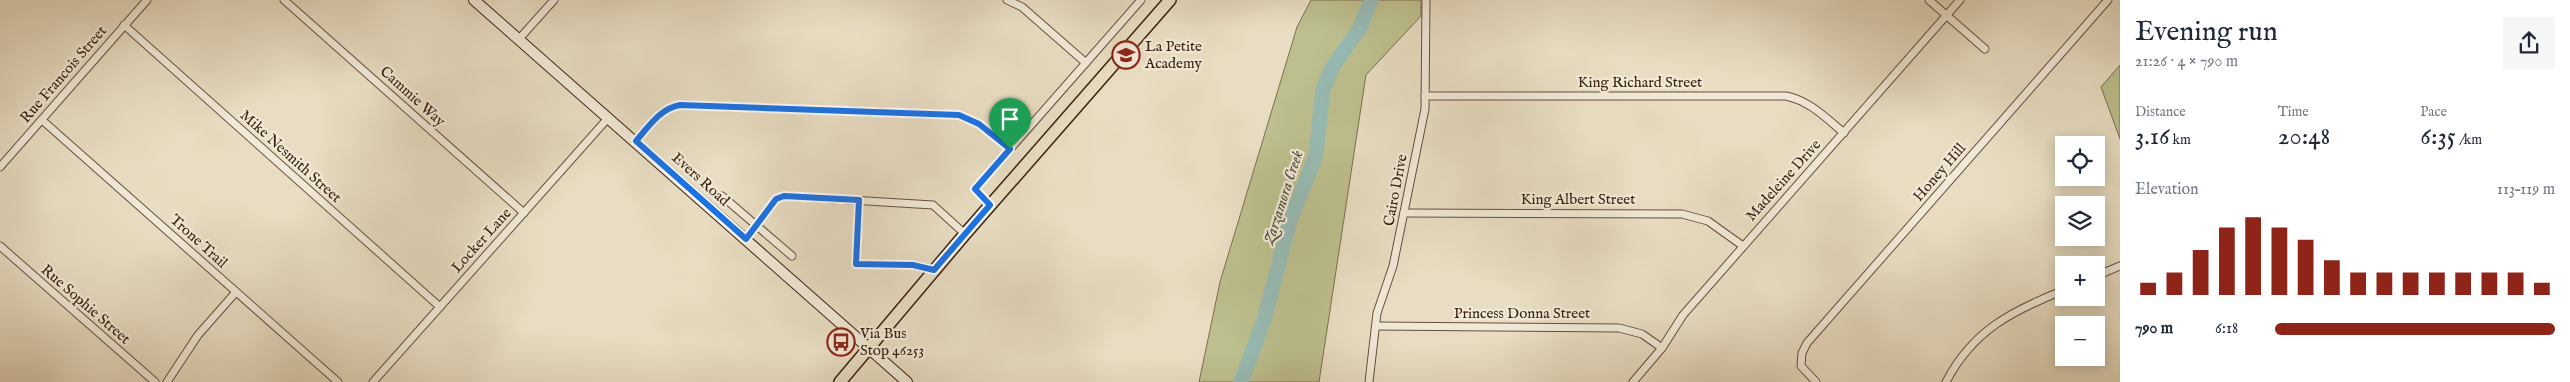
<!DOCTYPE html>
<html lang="en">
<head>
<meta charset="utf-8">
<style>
	:root { --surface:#fff; --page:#f6f6f7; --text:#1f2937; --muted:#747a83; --accent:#8f2418 }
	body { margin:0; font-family:"IM FELL English",serif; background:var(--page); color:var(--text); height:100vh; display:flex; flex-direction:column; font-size:19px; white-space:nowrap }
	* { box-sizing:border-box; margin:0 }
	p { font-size:16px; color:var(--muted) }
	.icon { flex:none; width:28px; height:28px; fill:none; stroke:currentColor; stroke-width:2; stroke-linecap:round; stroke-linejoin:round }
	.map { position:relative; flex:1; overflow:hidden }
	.details { display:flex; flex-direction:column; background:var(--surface); width:450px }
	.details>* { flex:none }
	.tools { position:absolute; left:2055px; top:136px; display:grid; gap:10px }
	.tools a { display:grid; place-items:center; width:50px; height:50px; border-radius:0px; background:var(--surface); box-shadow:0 2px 12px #0003; font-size:25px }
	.pin { position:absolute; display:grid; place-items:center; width:42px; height:42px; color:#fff; margin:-51px -21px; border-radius:50% 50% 50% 0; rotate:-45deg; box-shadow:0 0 5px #0007 }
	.pin .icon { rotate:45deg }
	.round { display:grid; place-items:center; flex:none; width:52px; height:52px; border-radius:0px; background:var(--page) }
	.headline { display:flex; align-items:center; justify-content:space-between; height:85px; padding:0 15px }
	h1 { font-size:28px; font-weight:600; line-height:38px }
	.metrics { display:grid; grid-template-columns:repeat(3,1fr); gap:8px; height:85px; padding:5px 15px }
	.metrics div { display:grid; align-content:center }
	.metrics b { font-size:25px; font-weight:600 }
	.metrics small { font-size:14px; font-weight:400 }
	.metrics p { font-size:14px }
	.chart { height:140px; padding:10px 15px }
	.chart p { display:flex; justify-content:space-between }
	.chart svg { width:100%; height:90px; margin-top:5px; stroke:var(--accent); stroke-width:6 }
	ul { padding:0 15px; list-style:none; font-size:16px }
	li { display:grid; grid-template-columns:80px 60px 1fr; align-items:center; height:38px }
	li i { height:12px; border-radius:6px; background:var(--accent) }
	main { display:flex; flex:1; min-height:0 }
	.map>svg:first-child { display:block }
	.green { fill:#bdbf8e; stroke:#7c704e }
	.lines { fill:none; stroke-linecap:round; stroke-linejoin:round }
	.river { stroke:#97bbb4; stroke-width:15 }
	.street-casing { stroke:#664f3c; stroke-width:9 }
	.secondary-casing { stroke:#3a200f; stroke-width:12 }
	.primary-casing { stroke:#3a200f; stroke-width:14 }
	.street { stroke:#f0e9d7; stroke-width:7 }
	.secondary { stroke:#f0e9d7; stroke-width:10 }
	.primary { stroke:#e8ddc2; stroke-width:11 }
	.route-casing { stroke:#fff; stroke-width:10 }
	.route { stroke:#1a73e8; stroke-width:6 }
	.labels { text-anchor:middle; stroke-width:4.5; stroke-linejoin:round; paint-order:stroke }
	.poi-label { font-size:15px; fill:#3a200f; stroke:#f0e9d7; text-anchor:start }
	.street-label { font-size:15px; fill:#3a200f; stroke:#f0e9d7 }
	.water-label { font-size:16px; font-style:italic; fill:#564e41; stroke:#f0e9d7 }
</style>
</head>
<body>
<main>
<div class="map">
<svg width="2120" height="382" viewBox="0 0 2120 382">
	<rect width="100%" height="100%" fill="#e8ddc2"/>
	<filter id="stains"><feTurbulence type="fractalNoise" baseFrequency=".004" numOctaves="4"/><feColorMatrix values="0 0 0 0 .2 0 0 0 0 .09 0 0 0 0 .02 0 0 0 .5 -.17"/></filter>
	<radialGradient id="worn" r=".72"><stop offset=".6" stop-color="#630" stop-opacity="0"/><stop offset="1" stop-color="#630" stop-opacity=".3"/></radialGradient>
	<g class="green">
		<polygon points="1311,0 1421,0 1421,16 1366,75 1319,382 1199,382 1220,282 1297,27"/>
		<polygon points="2120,65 2120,139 2101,87"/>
	</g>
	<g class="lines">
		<polyline class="river" points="1241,382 1264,320 1290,221 1316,155 1323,89 1333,66 1360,28 1371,0"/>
		<g class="street-casing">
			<g id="street">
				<polyline points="284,0 524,213"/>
				<polyline points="1007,0 1022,7 1086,63"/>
				<polyline points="1929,0 1985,49"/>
				<polyline points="124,25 440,307"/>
				<polyline points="519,39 554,0"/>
				<path d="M1425,96H1786C1810,101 1826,118 1844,133"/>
				<polyline points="42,120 338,382"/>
				<path d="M636,141C649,126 660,108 681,105L959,115L979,124L1010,149"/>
				<polyline points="0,167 147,0"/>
				<polyline points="722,196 792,256"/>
				<polyline points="859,200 856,264 913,265 934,270"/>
				<polyline points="990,205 975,189 1141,0"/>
				<polyline points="1404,213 1682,214 1708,221 1743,246"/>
				<polyline points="746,239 776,199 784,196 933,205 965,234"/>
				<polyline points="0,246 155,382"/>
				<polyline points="2096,276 2120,266"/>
				<polyline points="1376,326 1619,328 1642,334 1662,348"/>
				<polyline points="167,382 198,335 236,292"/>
				<polyline points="373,382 609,117"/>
				<polyline points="1369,382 1377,313 1393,266 1425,109 1426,0"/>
				<polyline points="1633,382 1662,348 1683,315 1960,0"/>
				<polyline points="1816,382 1801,366 1802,353 1807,343 2108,0"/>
				<path d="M1946,382C1973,330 2012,311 2064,290"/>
			</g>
		</g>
		<g class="secondary-casing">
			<polyline id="secondary" points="474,0 907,382"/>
		</g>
		<g class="primary-casing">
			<polyline id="primary" points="840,382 965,234 1170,0"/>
		</g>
		<use href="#street" class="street"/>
		<use href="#secondary" class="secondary"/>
		<use href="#primary" class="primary"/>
	</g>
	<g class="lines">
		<g class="route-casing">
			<path id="route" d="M680,105L959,115L979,124L1010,149L975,189L990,205L934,270L913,265L856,264L859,200L784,196L776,199L746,239L636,141C649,126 661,108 680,105Z"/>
		</g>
		<use href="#route" class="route"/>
	</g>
	<defs>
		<g id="school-ring" transform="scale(1.4375)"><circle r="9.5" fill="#f0e9d7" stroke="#8f2418" stroke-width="1.5"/><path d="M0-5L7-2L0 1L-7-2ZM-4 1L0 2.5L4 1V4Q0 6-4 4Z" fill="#8f2418"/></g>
		<g id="bus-ring" transform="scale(1.4375)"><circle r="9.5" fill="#f0e9d7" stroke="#8f2418" stroke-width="1.5"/><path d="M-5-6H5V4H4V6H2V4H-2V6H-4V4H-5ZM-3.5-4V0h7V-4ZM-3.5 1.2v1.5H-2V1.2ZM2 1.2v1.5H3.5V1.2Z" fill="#8f2418"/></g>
	</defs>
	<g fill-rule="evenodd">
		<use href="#school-ring" x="1126" y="55"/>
		<use href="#bus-ring" x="841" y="342"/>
	</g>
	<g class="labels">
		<g class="poi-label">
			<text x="1145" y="51">La Petite<tspan x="1145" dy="17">Academy</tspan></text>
			<text x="860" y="338">Via Bus<tspan x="860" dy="17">Stop 46253</tspan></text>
		</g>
		<g class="street-label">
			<text transform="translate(63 74) rotate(-49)" y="5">Rue Francois Street</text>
			<text x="1640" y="87">King Richard Street</text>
			<text transform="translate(413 96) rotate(42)" y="5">Cammie Way</text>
			<text transform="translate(291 156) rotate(42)" y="5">Mike Nesmith Street</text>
			<text transform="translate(1939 172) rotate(-49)" y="5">Honey Hill</text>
			<text transform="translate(701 179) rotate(42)" y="5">Evers Road</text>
			<text transform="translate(1783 180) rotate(-48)" y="5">Madeleine Drive</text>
			<text transform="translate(1395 190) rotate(-79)" y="5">Cairo Drive</text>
			<text x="1578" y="204">King Albert Street</text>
			<text transform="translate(481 240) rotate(-48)" y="5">Locker Lane</text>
			<text transform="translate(199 241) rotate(42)" y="5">Trone Trail</text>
			<text transform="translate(86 304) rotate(41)" y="5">Rue Sophie Street</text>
			<text x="1522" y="318">Princess Donna Street</text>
		</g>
		<g class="water-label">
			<text transform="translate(1282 197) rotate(-72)" y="6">Zarzamora Creek</text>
		</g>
	</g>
	<rect width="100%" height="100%" filter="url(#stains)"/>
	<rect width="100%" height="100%" fill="url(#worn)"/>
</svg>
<div class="tools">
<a><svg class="icon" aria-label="locate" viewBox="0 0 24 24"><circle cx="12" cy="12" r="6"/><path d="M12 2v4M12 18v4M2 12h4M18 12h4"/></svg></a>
<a><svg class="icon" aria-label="layers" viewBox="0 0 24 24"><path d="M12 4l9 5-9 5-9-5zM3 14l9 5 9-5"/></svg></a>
<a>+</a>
<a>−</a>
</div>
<div class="pin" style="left:1010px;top:149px;background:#1e9e55"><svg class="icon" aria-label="arrive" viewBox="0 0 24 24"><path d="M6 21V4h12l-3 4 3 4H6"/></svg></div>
</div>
<section class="details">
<div class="headline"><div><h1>Evening run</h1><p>21:26 · 4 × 790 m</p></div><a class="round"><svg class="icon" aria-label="share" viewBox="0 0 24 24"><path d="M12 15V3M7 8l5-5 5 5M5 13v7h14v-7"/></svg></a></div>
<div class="metrics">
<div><p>Distance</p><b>3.16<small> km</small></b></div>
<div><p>Time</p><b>20:48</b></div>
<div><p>Pace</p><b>6:35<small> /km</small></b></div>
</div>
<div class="chart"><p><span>Elevation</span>113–119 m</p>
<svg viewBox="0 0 160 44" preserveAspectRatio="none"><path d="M5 44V38M15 44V33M25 44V22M35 44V11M45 44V6M55 44V11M65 44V17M75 44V27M85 44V33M95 44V33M105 44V33M115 44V33M125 44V33M135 44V33M145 44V33M155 44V38"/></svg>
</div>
<ul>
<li><b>790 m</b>6:18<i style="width:100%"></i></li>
</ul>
</section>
</main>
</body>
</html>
